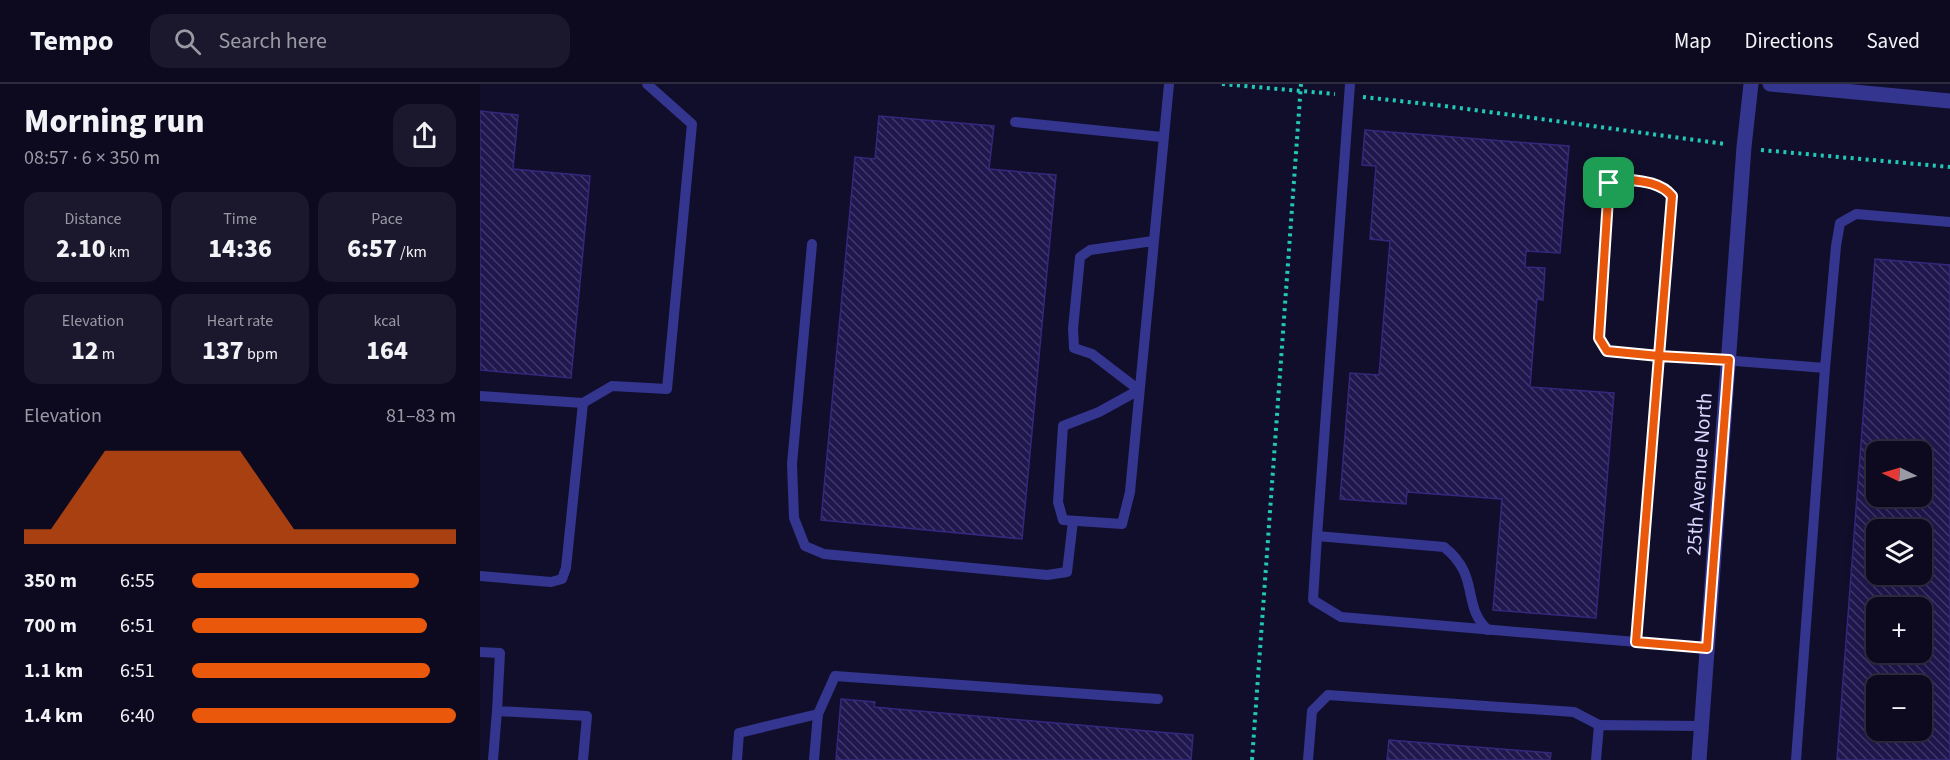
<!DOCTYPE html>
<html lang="en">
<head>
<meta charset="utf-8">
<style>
	:root { --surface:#0d0a20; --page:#1b182d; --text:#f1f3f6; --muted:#9a9aa5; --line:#2d2b3e; --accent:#ea580c }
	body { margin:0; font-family:"Source Sans 3",sans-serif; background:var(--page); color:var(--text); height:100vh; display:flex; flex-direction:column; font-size:22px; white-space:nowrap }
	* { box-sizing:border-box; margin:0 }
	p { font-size:20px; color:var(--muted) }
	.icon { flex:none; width:33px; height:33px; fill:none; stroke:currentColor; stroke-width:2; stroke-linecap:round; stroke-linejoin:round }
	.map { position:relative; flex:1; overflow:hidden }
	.drawer { display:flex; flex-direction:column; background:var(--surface); width:480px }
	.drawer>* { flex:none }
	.needle { width:39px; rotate:275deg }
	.tools { position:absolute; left:1386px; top:357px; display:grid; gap:12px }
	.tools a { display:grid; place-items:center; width:66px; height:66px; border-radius:12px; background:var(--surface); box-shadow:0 6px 24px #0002,0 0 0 2px var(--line); font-size:30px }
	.pin { position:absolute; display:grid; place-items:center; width:51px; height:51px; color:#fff; margin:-26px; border-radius:12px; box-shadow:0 3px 9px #0006 }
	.round { display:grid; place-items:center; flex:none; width:63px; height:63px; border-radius:18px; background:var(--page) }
	.headline { display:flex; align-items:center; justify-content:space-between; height:102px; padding:0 24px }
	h1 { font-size:33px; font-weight:800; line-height:45px }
	.stats { display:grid; grid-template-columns:repeat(3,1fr); gap:9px; height:102px; padding:6px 24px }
	.stats div { display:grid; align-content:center; border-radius:15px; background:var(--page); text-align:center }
	.stats b { font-size:26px; font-weight:800 }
	.stats small { font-size:16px; font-weight:400 }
	.stats p { font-size:16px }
	.chart { height:168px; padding:12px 24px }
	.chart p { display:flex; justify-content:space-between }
	.chart svg { width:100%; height:108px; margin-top:6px; fill:var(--accent); opacity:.7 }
	ul { padding:0 24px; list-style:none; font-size:20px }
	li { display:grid; grid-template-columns:96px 72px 1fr; align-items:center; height:45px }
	li i { height:15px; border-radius:8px; background:var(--accent) }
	header { display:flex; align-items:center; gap:36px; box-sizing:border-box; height:84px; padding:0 30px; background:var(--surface); border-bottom:2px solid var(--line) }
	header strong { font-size:28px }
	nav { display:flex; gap:33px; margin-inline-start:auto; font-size:21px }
	.search { width:420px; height:54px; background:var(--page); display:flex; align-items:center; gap:15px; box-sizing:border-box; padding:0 21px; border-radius:18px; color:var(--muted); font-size:22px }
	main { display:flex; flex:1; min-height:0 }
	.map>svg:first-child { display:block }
	.building { fill:url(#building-back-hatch); stroke:#34277c; stroke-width:1.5; fill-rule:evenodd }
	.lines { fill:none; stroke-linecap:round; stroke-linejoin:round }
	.path { stroke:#22c8b6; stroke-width:4; stroke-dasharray:3 4.5; stroke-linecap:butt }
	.service { stroke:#34358f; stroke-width:10 }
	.minor { stroke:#34358f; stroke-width:15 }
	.tertiary { stroke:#34358f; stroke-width:15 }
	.route-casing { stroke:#fff; stroke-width:12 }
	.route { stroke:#ea580c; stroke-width:8 }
	.labels { text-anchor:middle; stroke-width:4.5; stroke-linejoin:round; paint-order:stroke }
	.street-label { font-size:21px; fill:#dad7ff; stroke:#110e2b }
</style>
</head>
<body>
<header>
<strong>Tempo</strong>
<div class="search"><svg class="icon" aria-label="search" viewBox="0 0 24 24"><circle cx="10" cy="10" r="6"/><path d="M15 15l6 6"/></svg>Search here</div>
<nav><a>Map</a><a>Directions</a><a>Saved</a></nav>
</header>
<main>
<section class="drawer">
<div class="headline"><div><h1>Morning run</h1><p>08:57 · 6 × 350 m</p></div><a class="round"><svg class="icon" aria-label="share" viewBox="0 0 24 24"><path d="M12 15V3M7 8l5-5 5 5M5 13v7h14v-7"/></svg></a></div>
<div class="stats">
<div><p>Distance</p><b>2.10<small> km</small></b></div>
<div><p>Time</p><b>14:36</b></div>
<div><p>Pace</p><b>6:57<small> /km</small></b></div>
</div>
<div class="stats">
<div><p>Elevation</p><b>12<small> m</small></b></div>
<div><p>Heart rate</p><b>137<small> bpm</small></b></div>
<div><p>kcal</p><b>164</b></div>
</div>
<div class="chart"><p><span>Elevation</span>81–83 m</p>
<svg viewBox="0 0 160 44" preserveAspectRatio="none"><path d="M0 44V38L10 38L20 22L30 6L40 6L50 6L60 6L70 6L80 6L90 22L100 38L110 38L120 38L130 38L140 38L150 38L160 38V44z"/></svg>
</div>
<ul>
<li><b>350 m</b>6:55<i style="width:86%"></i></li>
<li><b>700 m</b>6:51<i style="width:89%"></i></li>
<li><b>1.1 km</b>6:51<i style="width:90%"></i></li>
<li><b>1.4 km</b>6:40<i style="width:100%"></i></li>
</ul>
</section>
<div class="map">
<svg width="1470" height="676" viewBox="0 0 1470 676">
	<defs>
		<pattern id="building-back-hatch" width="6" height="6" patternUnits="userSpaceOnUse" patternTransform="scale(1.5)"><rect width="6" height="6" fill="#20174e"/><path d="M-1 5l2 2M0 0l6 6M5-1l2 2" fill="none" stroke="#403869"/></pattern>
	</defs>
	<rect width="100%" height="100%" fill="#110e2b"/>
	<g class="building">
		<polygon points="0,27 38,31 33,85 110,92 91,294 0,286"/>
		<polygon points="399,32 514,42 509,85 576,91 542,455 341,436 375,73 395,75"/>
		<polygon points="885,46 1089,62 1080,169 1046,167 1045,183 1065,184 1063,216 1057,215 1050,303 1134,309 1116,534 1013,526 1022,415 927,408 926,420 860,415 870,289 899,291 910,157 890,155 896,82 882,81"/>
		<path d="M1395,175L1470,181V676H1357ZM1396,368H1442V412H1396ZM1396,446H1442V490H1396ZM1396,524H1442V568H1396ZM1396,602H1442V646H1396Z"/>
		<polygon points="361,615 395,618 394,623 713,651 711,676 356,676"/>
		<polygon points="909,656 1071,669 1070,676 907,676"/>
	</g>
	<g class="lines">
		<g class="path">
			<polyline points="742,0 855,10"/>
			<polyline points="883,13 965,22 1245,60"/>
			<polyline points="1281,66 1470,83"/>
			<polyline points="772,676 821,0"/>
		</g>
		<g class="service">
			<path d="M870,0L837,452L964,463C1001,492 981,522 1008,546"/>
			<polyline points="535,38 682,53"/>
			<polyline points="673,157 610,166 600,173 593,245 594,264 612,270 659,306 619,328 583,342 578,418 583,436 642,440 650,408 689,0"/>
			<polyline points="332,160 312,380 314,434 325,462 344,470 567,491 587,488 593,437"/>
			<polyline points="0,312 103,319"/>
			<polyline points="837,452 833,516 861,533 1227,564"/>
			<polyline points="0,492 71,498 82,495 86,484 103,319 132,302 187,305 212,40 167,0"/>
			<path d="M1156,558L1192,112C1179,96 1155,97 1135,94L1129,99L1119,254L1127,267L1345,284L1356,162L1360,139L1376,130L1470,138"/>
			<polyline points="0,568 20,569 17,627 107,632 103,676"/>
			<polyline points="13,676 17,627"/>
			<polyline points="257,676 259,649 338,630 355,592 678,615"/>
			<polyline points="334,676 338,630"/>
			<polyline points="828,676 832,627 848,611 1094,628 1119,641"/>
			<polyline points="1116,676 1119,641 1222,642"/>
			<polyline points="1316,676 1345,284"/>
		</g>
		<polyline class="minor" points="1219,676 1264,63 1271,0"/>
		<polyline class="tertiary" points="1290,0 1470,17"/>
	</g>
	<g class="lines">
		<g class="route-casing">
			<path id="route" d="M1129,99L1119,254L1127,267L1179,272L1156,558L1227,564L1249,276L1179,272L1192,112C1179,96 1155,97 1135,94L1129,99"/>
		</g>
		<use href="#route" class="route"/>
	</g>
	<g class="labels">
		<g class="street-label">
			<text transform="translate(1219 390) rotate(-86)" y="7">25th Avenue North</text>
		</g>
	</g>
</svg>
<div class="tools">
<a><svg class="needle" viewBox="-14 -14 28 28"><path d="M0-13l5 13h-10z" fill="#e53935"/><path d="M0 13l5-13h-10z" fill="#9a9aa5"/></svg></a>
<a><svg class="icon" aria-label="layers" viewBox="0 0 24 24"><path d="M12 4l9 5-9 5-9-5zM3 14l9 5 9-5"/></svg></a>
<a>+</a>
<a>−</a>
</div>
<div class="pin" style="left:1129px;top:99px;background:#1e9e55"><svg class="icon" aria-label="arrive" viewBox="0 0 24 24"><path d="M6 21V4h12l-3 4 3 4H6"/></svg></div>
</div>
</main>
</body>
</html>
